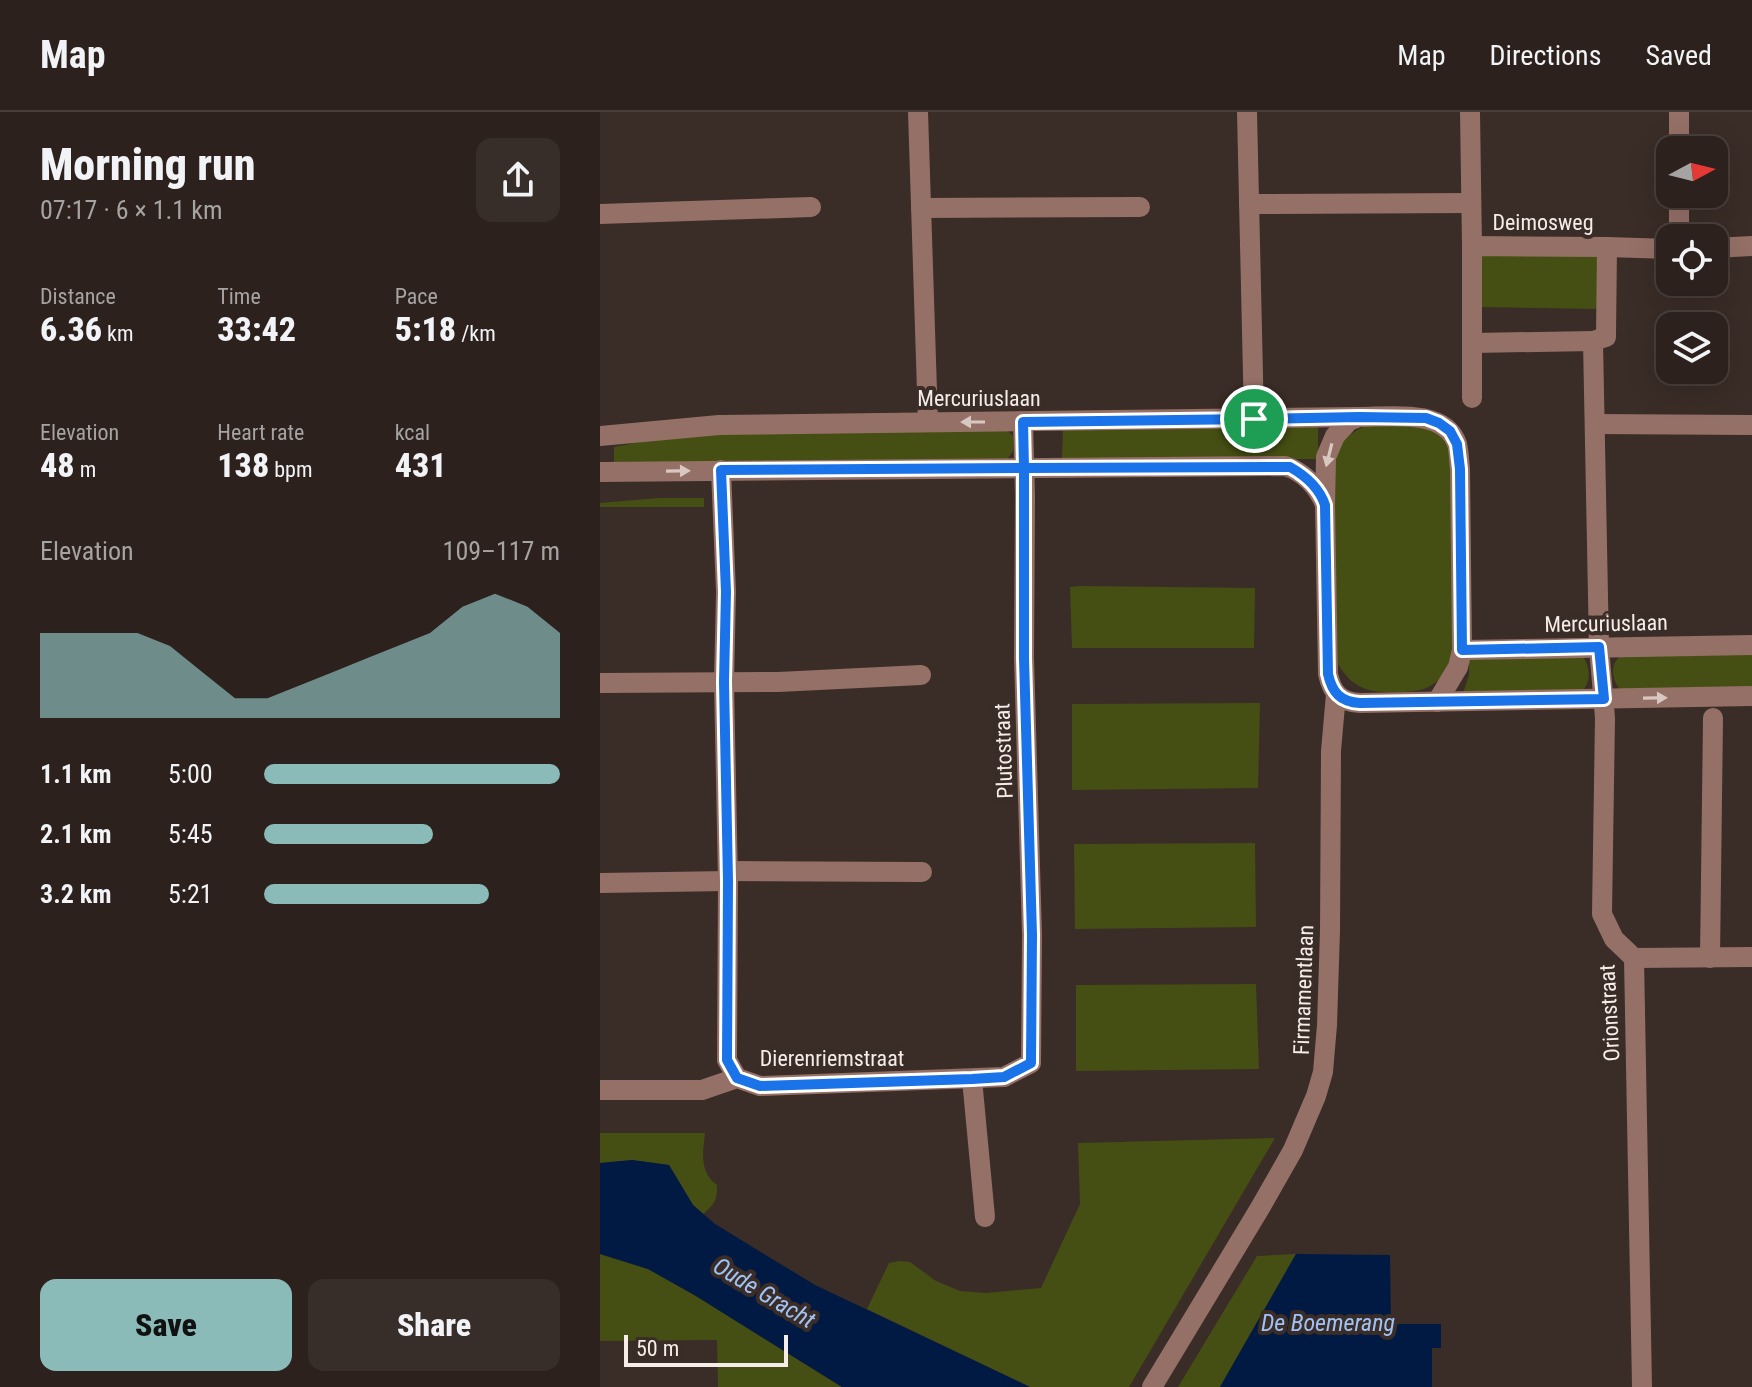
<!DOCTYPE html>
<html lang="en">
<head>
<meta charset="utf-8">
<style>
	:root { --surface:#2c211c; --page:#382e29; --text:#f1f3f6; --muted:#a6a3a3; --line:#483e3b; --accent:#8bbbb9 }
	body { margin:0; font-family:"Roboto Condensed",sans-serif; background:var(--page); color:var(--text); height:100vh; display:flex; flex-direction:column; font-size:30px; white-space:nowrap }
	* { box-sizing:border-box; margin:0 }
	p { font-size:26px; color:var(--muted) }
	.icon { flex:none; width:44px; height:44px; fill:none; stroke:currentColor; stroke-width:2; stroke-linecap:round; stroke-linejoin:round }
	.map { position:relative; flex:1; overflow:hidden }
	.sheet { display:flex; flex-direction:column; background:var(--surface); width:600px }
	.sheet>* { flex:none }
	.needle { width:52px; rotate:83deg }
	.tools { position:absolute; left:1056px; top:24px; display:grid; gap:16px }
	.tools a { display:grid; place-items:center; width:72px; height:72px; border-radius:16px; background:var(--surface); box-shadow:0 8px 32px #0002,0 0 0 2px var(--line); font-size:40px }
	.scale { position:absolute; left:24px; bottom:20px; width:164px; box-sizing:border-box; padding-left:8px; border:4px solid #f6ede9; border-top:0; font-size:22px; line-height:28px; white-space:nowrap; color:#f6ede9; -webkit-text-stroke:6px #3a2c26; paint-order:stroke }
	.pin { position:absolute; display:grid; place-items:center; width:68px; height:68px; color:#fff; margin:-34px; border:4px solid #fff; border-radius:50%; box-shadow:0 2px 8px #0007 }
	.round { display:grid; place-items:center; flex:none; width:84px; height:84px; border-radius:16px; background:var(--page) }
	.overview { display:flex; align-items:center; justify-content:space-between; height:136px; padding:0 40px }
	h1 { font-size:44px; font-weight:800; line-height:60px }
	.stats { display:grid; grid-template-columns:repeat(3,1fr); gap:12px; height:136px; padding:8px 40px }
	.stats div { display:grid; align-content:center }
	.stats b { font-size:34px; font-weight:800 }
	.stats small { font-size:22px; font-weight:400 }
	.stats p { font-size:22px }
	.chart { height:224px; padding:16px 40px }
	.chart p { display:flex; justify-content:space-between }
	.chart svg { width:100%; height:144px; margin-top:8px; fill:var(--accent); opacity:.7 }
	.primary-button { display:flex; gap:16px; margin-top:auto; padding:16px 40px }
	.primary-button a { flex:1; height:92px; border-radius:16px; background:var(--accent); color:#111; font-size:32px; font-weight:800; line-height:92px; text-align:center }
	.primary-button a+a { background:var(--page); color:var(--text) }
	ul { padding:0 40px; list-style:none; font-size:26px }
	li { display:grid; grid-template-columns:128px 96px 1fr; align-items:center; height:60px }
	li i { height:20px; border-radius:10px; background:var(--accent) }
	header { display:flex; align-items:center; gap:48px; box-sizing:border-box; height:112px; padding:0 40px; background:var(--surface); border-bottom:2px solid var(--line) }
	header strong { font-size:38px }
	nav { display:flex; gap:44px; margin-inline-start:auto; font-size:28px }
	main { display:flex; flex:1; min-height:0 }
	.map>svg:first-child { display:block }
	.green { fill:#464f13 }
	.water { fill:#001a43 }
	.lines { fill:none; stroke-linecap:round; stroke-linejoin:round }
	.minor { stroke:#957067; stroke-width:20 }
	.oneway { fill:#d9c8c2 }
	.route-casing { stroke:#fff; stroke-width:16 }
	.route { stroke:#1a73e8; stroke-width:10 }
	.labels { text-anchor:middle; stroke-width:8; stroke-linejoin:round; paint-order:stroke }
	.street-label { font-size:22px; fill:#f6ede9; stroke:#3a2c26 }
	.water-label { font-size:24px; font-style:italic; fill:#9fc3f6; stroke:#3a2c26 }
</style>
</head>
<body>
<header>
<strong>Map</strong>
<nav><a>Map</a><a>Directions</a><a>Saved</a></nav>
</header>
<main>
<section class="sheet">
<div class="overview"><div><h1>Morning run</h1><p>07:17 · 6 × 1.1 km</p></div><a class="round"><svg class="icon" aria-label="share" viewBox="0 0 24 24"><path d="M12 15V3M7 8l5-5 5 5M5 13v7h14v-7"/></svg></a></div>
<div class="stats">
<div><p>Distance</p><b>6.36<small> km</small></b></div>
<div><p>Time</p><b>33:42</b></div>
<div><p>Pace</p><b>5:18<small> /km</small></b></div>
</div>
<div class="stats">
<div><p>Elevation</p><b>48<small> m</small></b></div>
<div><p>Heart rate</p><b>138<small> bpm</small></b></div>
<div><p>kcal</p><b>431</b></div>
</div>
<div class="chart"><p><span>Elevation</span>109–117 m</p>
<svg viewBox="0 0 160 44" preserveAspectRatio="none"><path d="M0 44V18L10 18L20 18L30 18L40 22L50 30L60 38L70 38L80 34L90 30L100 26L110 22L120 18L130 10L140 6L150 10L160 18V44z"/></svg>
</div>
<ul>
<li><b>1.1 km</b>5:00<i style="width:100%"></i></li>
<li><b>2.1 km</b>5:45<i style="width:57%"></i></li>
<li><b>3.2 km</b>5:21<i style="width:76%"></i></li>
</ul>
<div class="primary-button"><a>Save</a><a>Share</a></div>
</section>
<div class="map">
<svg width="1152" height="1275" viewBox="0 0 1152 1275">
	<rect width="100%" height="100%" fill="#3a2c26"/>
	<g class="green">
		<polygon points="1001,139 1000,197 878,195 877,140"/>
		<polygon points="718,311 718,347 462,348 463,315"/>
		<path d="M771,312H790L828,316L840,323L847,332L853,361L854,538C850,551 847,563 835,571C826,578 816,579 805,580C775,581 755,581 738,552L733,344C744,325 750,320 771,312Z"/>
		<polygon points="406,317 413,324 413,339 407,348 14,354 14,335 92,320"/>
		<polygon points="58,386 104,386 104,395 0,395 0,391"/>
		<polygon points="481,474 655,476 654,536 472,536 470,475"/>
		<path d="M1152,542V578H1021C1011,569 1009,549 1023,543Z"/>
		<path d="M869,543L984,546C990,556 991,569 983,578L863,581L869,563Z"/>
		<polygon points="660,591 658,676 472,678 472,592"/>
		<polygon points="655,731 656,815 475,817 474,732"/>
		<polygon points="656,872 659,957 476,959 476,873"/>
		<path d="M0,1021H105C103,1040 99,1060 117,1073C118,1087 114,1093 103,1102L93,1093L69,1053L32,1048L0,1051Z"/>
		<polygon points="675,1026 529,1275 430,1275 267,1197 289,1151 300,1149 310,1150 336,1169 360,1179 386,1181 441,1176 480,1092 478,1031"/>
		<polygon points="0,1142 48,1157 96,1184 242,1275 118,1275 117,1228 0,1229"/>
		<polygon points="696,1142 620,1275 578,1275 657,1144"/>
	</g>
	<g class="water">
		<polygon points="32,1048 69,1053 93,1093 115,1112 215,1173 430,1275 242,1275 96,1184 48,1157 0,1142 0,1051"/>
		<polygon points="696,1142 790,1143 791,1212 841,1212 841,1236 832,1236 832,1275 620,1275"/>
	</g>
	<g class="lines">
		<g class="minor">
			<polyline points="318,0 328,310"/>
			<polyline points="647,0 654,307"/>
			<polyline points="870,0 872,134"/>
			<polyline points="1079,38 1079,0"/>
			<polyline points="649,92 871,91"/>
			<polyline points="321,96 540,95"/>
			<polyline points="0,102 211,95"/>
			<polyline points="1079,126 1079,82"/>
			<polyline points="1007,135 1070,137"/>
			<polyline points="1114,136 1152,134"/>
			<polyline points="873,231 993,229 999,535 1005,606 1002,802 1014,827 1034,846 1042,1275"/>
			<polyline points="872,286 872,134 1007,135 1006,225 993,229"/>
			<path d="M759,305L749,309L735,324L726,345L725,393L728,562C732,581 740,590 760,591L1152,584"/>
			<polyline points="995,312 1152,313"/>
			<path d="M0,324L119,313L759,305C789,305 845,296 857,332C859,339 859,349 860,357L862,538L858,555L837,590"/>
			<polyline points="121,358 126,480 124,570 128,769 127,948 137,966"/>
			<path d="M0,360L685,354C704,360 718,375 725,393"/>
			<polyline points="862,538 1152,533"/>
			<polyline points="0,571 178,570 321,563"/>
			<polyline points="128,759 322,760"/>
			<polyline points="0,771 128,769"/>
			<polyline points="1034,846 1152,845"/>
			<polyline points="1110,846 1113,606"/>
			<polyline points="372,967 385,1105"/>
			<polyline points="0,978 102,978 137,966 160,974 404,965 431,951 432,823 424,546 425,384 423,310"/>
			<polyline points="552,1275 660,1096 693,1038 716,984 723,960 727,913 730,819 731,639 736,582"/>
		</g>
	</g>
	<defs><path id="oneway-solid" d="M-6-.8H1V-3.2L6.5 0L1 3.2V.8H-6Z" transform="scale(2)"/></defs>
	<g class="oneway">
		<use href="#oneway-solid" transform="translate(373 310) rotate(180)"/>
		<use href="#oneway-solid" transform="translate(729 343) rotate(104)"/>
		<use href="#oneway-solid" transform="translate(78 359) rotate(-1)"/>
		<use href="#oneway-solid" transform="translate(1055 586) rotate(-1)"/>
	</g>
	<g class="lines">
		<g class="route-casing">
			<path id="route" d="M654,307L423,310L424,356L121,358L126,480L124,570L128,769L127,948L137,966L160,974L372,967L404,965L431,951L432,823L424,546V356L690,355C706,364 719,375 725,393L728,562C732,580 740,590 760,591L1004,587L999,535L862,538L860,357L857,332L850,319L839,311L826,306L759,305L654,307"/>
		</g>
		<use href="#route" class="route"/>
	</g>
	<g class="labels">
		<g class="street-label">
			<text x="943" y="118">Deimosweg</text>
			<text x="379" y="294">Mercuriuslaan</text>
			<text transform="translate(1006 511) rotate(-1)" y="8">Mercuriuslaan</text>
			<text transform="translate(403 639) rotate(-92)" y="8">Plutostraat</text>
			<text transform="translate(703 878) rotate(-88)" y="8">Firmamentlaan</text>
			<text transform="translate(1009 901) rotate(-93)" y="8">Orionstraat</text>
			<text x="232" y="954">Dierenriemstraat</text>
		</g>
		<g class="water-label">
			<text transform="translate(164 1181) rotate(31)" y="8">Oude Gracht</text>
			<text x="728" y="1219">De Boemerang</text>
		</g>
	</g>
</svg>
<div class="tools">
<a><svg class="needle" viewBox="-14 -14 28 28"><path d="M0-13l5 13h-10z" fill="#e53935"/><path d="M0 13l5-13h-10z" fill="#a6a3a3"/></svg></a>
<a><svg class="icon" aria-label="locate" viewBox="0 0 24 24"><circle cx="12" cy="12" r="6"/><path d="M12 2v4M12 18v4M2 12h4M18 12h4"/></svg></a>
<a><svg class="icon" aria-label="layers" viewBox="0 0 24 24"><path d="M12 4l9 5-9 5-9-5zM3 14l9 5 9-5"/></svg></a>
</div>
<div class="scale">50 m</div>
<div class="pin" style="left:654px;top:307px;background:#1e9e55"><svg class="icon" aria-label="arrive" viewBox="0 0 24 24"><path d="M6 21V4h12l-3 4 3 4H6"/></svg></div>
</div>
</main>
</body>
</html>
